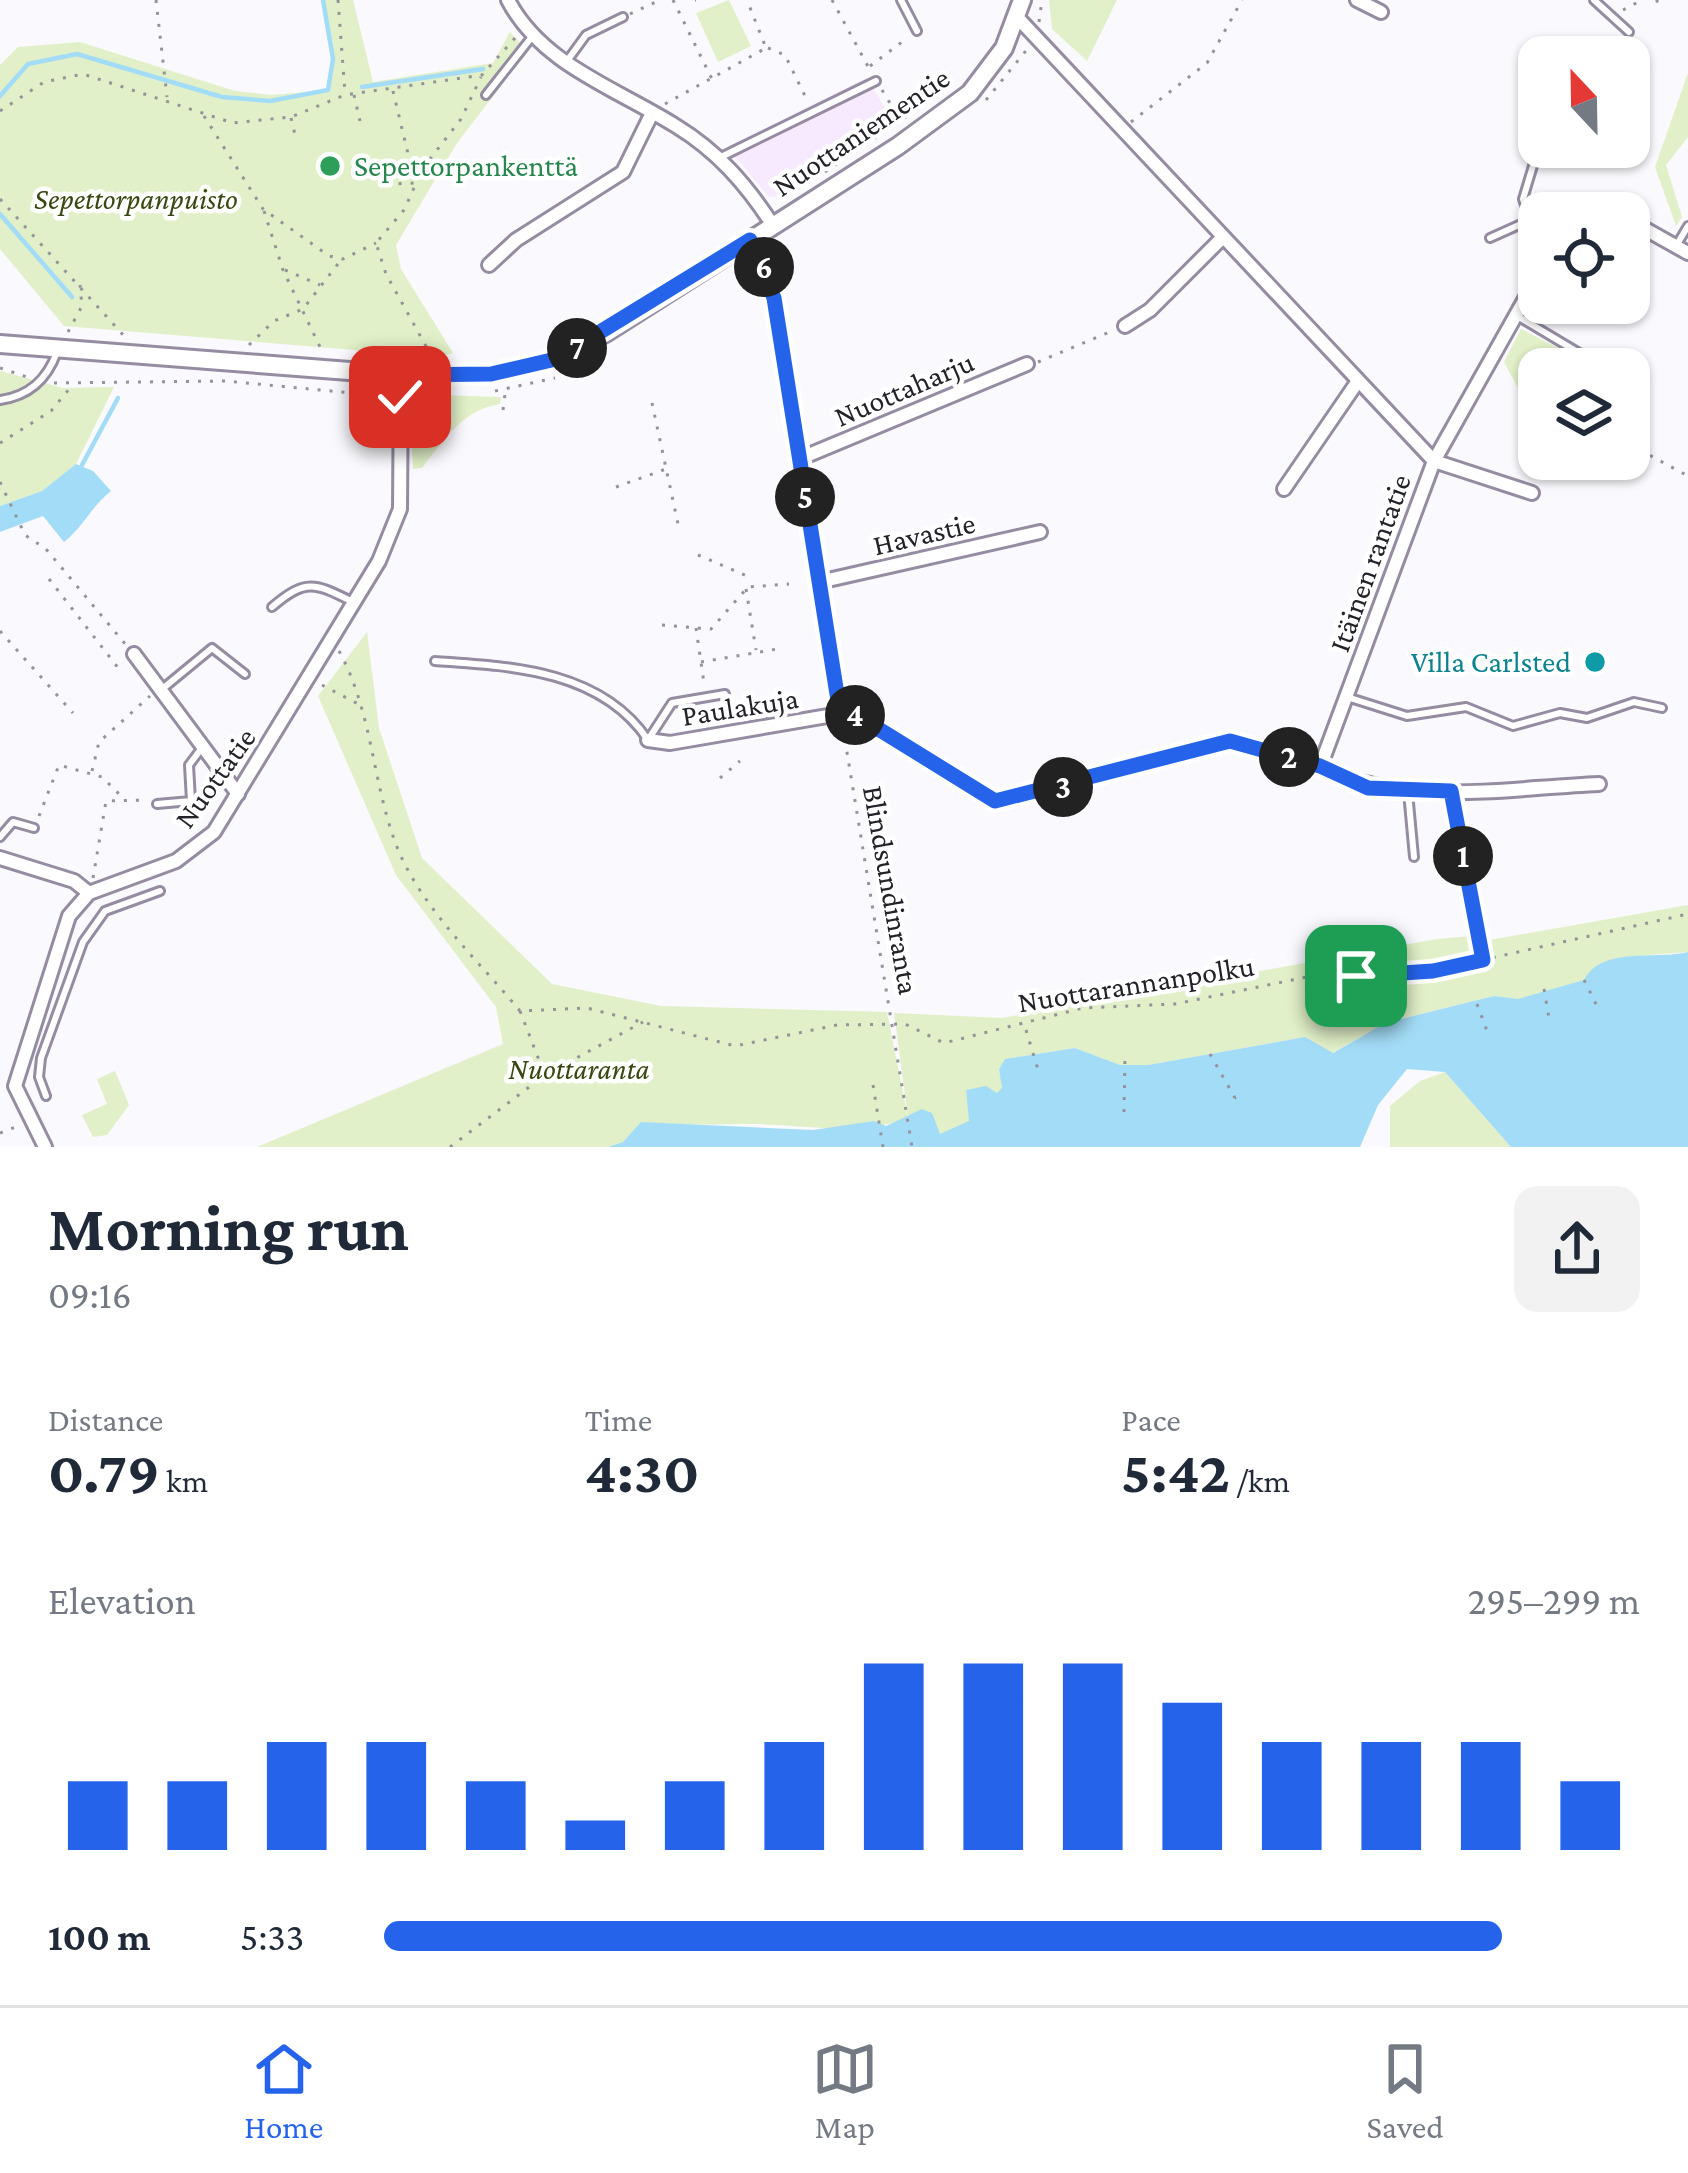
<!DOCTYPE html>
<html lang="en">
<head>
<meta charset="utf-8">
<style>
	:root { --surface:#fff; --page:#f2f2f3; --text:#1f2937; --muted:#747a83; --line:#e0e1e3; --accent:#2563eb }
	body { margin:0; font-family:"Crimson Pro",serif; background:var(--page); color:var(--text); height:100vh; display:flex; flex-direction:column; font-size:45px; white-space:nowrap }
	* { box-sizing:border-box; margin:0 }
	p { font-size:39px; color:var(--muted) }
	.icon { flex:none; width:66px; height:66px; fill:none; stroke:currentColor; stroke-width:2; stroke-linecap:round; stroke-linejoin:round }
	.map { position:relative; height:1147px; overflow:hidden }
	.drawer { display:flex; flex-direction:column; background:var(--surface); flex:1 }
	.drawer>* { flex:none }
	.needle { width:78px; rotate:338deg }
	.tools { position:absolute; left:1518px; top:36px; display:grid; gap:24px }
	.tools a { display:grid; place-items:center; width:132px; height:132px; border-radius:24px; background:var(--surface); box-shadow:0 3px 9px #0004; font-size:60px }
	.pin { position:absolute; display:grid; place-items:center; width:102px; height:102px; color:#fff; margin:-51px; border-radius:24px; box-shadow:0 6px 18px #0006 }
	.km { position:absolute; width:60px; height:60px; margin:-30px; border-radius:50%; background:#222; color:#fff; font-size:33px; line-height:60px; text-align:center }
	.round { display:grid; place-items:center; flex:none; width:126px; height:126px; border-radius:24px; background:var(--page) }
	.overview { display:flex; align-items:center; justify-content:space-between; height:204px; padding:0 48px }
	h1 { font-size:66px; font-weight:700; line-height:90px }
	.stats { display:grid; grid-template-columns:repeat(3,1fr); gap:18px; height:204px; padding:12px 48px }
	.stats div { display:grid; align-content:center }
	.stats b { font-size:60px; font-weight:700 }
	.stats small { font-size:33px; font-weight:400 }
	.stats p { font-size:33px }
	.chart { height:336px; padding:24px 48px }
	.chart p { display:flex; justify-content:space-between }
	.chart svg { width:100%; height:216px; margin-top:12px; stroke:var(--accent); stroke-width:6 }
	ul { padding:0 48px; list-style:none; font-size:39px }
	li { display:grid; grid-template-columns:192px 144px 1fr; align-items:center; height:90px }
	li i { height:30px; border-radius:15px; background:var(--accent) }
	.tab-bar { display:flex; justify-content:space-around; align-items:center; height:168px; border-top:3px solid var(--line); background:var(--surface); font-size:33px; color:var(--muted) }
	.tab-bar a { display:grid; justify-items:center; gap:6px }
	.tab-bar .active { color:var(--accent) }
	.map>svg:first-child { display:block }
	.commercial { fill:#f8eafe }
	.green { fill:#e1f0c8 }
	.water { fill:#a3dcf7 }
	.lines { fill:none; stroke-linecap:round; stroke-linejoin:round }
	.stream { stroke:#a3dcf7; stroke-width:4.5 }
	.service-casing { stroke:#958ca2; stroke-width:12 }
	.minor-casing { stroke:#958ca2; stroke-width:18 }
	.secondary-casing { stroke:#958ca2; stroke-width:22 }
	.path { stroke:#959399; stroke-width:3; stroke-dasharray:3 9; stroke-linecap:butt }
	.service { stroke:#fff; stroke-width:6 }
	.minor { stroke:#fff; stroke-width:12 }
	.secondary { stroke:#fff; stroke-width:16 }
	.route-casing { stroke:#fff; stroke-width:24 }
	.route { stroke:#2563eb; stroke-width:15 }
	.leisure-dot { fill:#2e9e5b; stroke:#fff; stroke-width:4.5 }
	.culture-dot { fill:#0f9aa8; stroke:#fff; stroke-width:4.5 }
	.labels { text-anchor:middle; stroke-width:9; stroke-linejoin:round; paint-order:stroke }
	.street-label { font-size:30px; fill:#242129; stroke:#fff }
	.leisure-label { font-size:30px; fill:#27864d; stroke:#fff; text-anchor:start }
	.park-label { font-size:30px; font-style:italic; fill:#394812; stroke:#fff }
	.culture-label { font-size:30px; fill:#0d838f; stroke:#fff; text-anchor:end }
</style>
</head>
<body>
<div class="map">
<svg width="1688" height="1147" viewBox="0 0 1688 1147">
	<rect width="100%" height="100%" fill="#faf9fd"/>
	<polygon class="commercial" points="866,78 892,118 778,196 769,197 727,147"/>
	<g class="green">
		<polygon points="323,0 353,0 373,82 493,63 510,32 528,51 457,143 396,245 401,269 453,353 439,357 64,326 0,249 0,65 18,47 80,42 235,91 271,95 328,90 333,59"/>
		<polygon points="729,0 751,46 718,62 696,13"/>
		<polygon points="1049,0 1117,0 1087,61 1052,29"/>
		<polygon points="1688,73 1688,137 1666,165 1682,217 1676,226 1655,167"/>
		<polygon points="1521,329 1599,369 1539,369 1539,403 1519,390 1504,362"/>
		<polygon points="0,371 63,388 114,387 76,464 42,491 0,506"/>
		<path d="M436,395L501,397L500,404C462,410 444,440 422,468L413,469C413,441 404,406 436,395Z"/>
		<path d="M367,632L379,728L422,858L552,984L661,1006L887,1012L908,1118L894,1013L1002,1018L1437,939L1472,936L1484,941L1688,905V952L1623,957L1584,980L1518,1000L1494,996L1385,1023L1332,1053L1305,1037L1148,1065H1120L1075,1048L1005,1059L999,1069L1003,1088L969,1122L939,1135L914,1116C865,1137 809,1125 756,1124C717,1124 680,1126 642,1122L623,1142L608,1147H257L503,1044L496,1007L396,875L318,696Z"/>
		<polygon points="115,1071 129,1105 107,1135 93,1137 82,1115 107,1104 97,1079"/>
		<polygon points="1445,1072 1511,1147 1390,1147 1390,1106 1420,1081"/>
	</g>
	<g class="water">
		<path d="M76,464L93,471L111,491C91,507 84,526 64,542L43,516L0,532V506L42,491Z"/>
		<path d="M1688,952V1147H1511L1445,1072L1407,1069L1378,1105L1360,1147H608L623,1142L641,1122L813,1130L874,1121L886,1126L922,1109L932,1113L940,1134L969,1121L966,1090L986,1086L997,1093L1002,1088L999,1069L1005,1059L1075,1048L1120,1065H1148L1305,1037L1333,1053L1385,1023L1494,996L1518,999L1584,980C1602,946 1655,960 1688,952Z"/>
	</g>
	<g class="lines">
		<g class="stream">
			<polyline points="362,87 483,69"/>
			<polyline points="0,96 28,64 77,54 222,97 270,101 328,90 333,59 323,0"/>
			<polyline points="0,214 72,297"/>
			<polyline points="82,465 118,398"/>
		</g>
		<g class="service-casing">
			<g id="service">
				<polyline points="901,0 917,31"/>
				<polyline points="1594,0 1629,32"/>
				<polyline points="567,61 586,35 623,17"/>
				<polyline points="486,95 531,38"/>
				<polyline points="719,158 876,81"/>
				<polyline points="1530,220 1523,199 1539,146"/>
				<polyline points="1490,238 1530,220 1539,225"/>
				<polyline points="1676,246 1688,226"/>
				<polyline points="1519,317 1606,369"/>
				<polyline points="1629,375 1632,375"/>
				<path d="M0,400C29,396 47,380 57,352"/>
				<path d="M272,607C306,578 315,583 353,602"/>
				<path d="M435,661C511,666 601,670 648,740L672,703L725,694"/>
				<polyline points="161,690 212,648 245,674"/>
				<polyline points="1347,697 1407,716 1466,707 1513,726 1560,713 1587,718 1634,702 1662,708"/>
				<polyline points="1408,792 1414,857"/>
				<polyline points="1452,795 1477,933"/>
				<polyline points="157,804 191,801 189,765 201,749"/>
				<polyline points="0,837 13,822 34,828"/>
				<polyline points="46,1096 39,1077 41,1058 83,942 105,911 160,891"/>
			</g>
		</g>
		<g class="minor-casing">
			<g id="minor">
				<path d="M508,0C542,65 616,88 676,126C717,151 746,184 772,224"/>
				<polyline points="1357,0 1381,12"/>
				<polyline points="1576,213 1597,205 1617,213"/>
				<polyline points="1629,220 1688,253"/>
				<polyline points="750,240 774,298 840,713"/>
				<polyline points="489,265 516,240 623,172 652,113"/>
				<polyline points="1125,326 1150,310 1222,238"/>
				<polyline points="799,459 1027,364"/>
				<polyline points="1284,489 1358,381"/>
				<polyline points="1532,493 1434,461 1539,274"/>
				<polyline points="819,582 1040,532"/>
				<polyline points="134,654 238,794"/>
				<polyline points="648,740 670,743 851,712 995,801 1230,741 1320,767 1434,461 1018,18"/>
				<path d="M1320,767C1406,808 1505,788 1599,784"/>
				<polyline points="0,858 74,881 89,893"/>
				<polyline points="45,1147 15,1086 69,916 89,893 176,861 214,832 379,561 400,509 401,375"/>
			</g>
		</g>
		<g class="secondary-casing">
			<polyline id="secondary" points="0,344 401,375 491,374 556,359 607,332 898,146 970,93 1004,48 1022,0"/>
		</g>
		<g class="path">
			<polyline points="156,0 167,97"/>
			<polyline points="338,0 345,93"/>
			<polyline points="673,0 712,79"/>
			<polyline points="695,0 696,0"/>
			<polyline points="832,0 871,72"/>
			<polyline points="1656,0 1660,4"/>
			<polyline points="1623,10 1642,0"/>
			<polyline points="630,14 660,0"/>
			<polyline points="1039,22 1042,0"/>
			<polyline points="768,48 785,55 807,100"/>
			<polyline points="870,66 906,39"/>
			<polyline points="882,90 899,118"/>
			<polyline points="393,91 415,183 393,184"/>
			<polyline points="354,95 360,121"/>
			<polyline points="986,100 1029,47"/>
			<polyline points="665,104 766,48 747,0"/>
			<polyline points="0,111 44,82 83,74 233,123 291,117 345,95 482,75 515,38"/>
			<polyline points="204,116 263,209 329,256 343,259 376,243"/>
			<polyline points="291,118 296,139"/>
			<polyline points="1131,122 1207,63 1242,0"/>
			<polyline points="825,172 931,100"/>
			<polyline points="0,199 125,337"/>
			<polyline points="264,211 283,270 322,351"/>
			<polyline points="285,270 320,285"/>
			<polyline points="68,332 82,306 80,285"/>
			<polyline points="249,345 274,321 303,309 341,260"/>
			<polyline points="432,357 386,274 376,243 404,210 423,168 461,119 481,77"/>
			<polyline points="1038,362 1112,331"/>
			<polyline points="0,368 27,377"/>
			<polyline points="54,383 225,381 384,396"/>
			<polyline points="495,391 555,378"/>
			<polyline points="652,403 678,524"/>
			<polyline points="503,410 505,394"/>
			<polyline points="0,443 51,411 70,388"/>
			<polyline points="1629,444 1688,476"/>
			<polyline points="0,482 25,535 46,549 126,645"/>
			<polyline points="616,487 666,469"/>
			<polyline points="698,555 747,576"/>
			<polyline points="49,579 119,669"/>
			<polyline points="746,589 756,650"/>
			<polyline points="662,625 711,629 748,587 789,584"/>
			<polyline points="696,628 704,683"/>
			<polyline points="0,631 73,713"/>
			<path d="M339,651C373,713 372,783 397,847C422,909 478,960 520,1011L587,1008L735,1046L837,1025L905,1024L944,1043L1083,1008L1175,1004L1307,977L1433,971L1688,914"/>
			<polyline points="701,662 783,648"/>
			<polyline points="322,685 362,706"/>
			<polyline points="843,728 912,1147"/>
			<polyline points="92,771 99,742 150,696"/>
			<polyline points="720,778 740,761"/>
			<polyline points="39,816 59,765 102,777 122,797"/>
			<polyline points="93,878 106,801 144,800"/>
			<polyline points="1479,941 1483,960"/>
			<polyline points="1584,980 1599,1010"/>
			<polyline points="1544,989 1549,1018"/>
			<polyline points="1477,1004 1487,1031"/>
			<polyline points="520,1011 544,1073"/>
			<polyline points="1026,1030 1039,1073"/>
			<polyline points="1210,1054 1235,1098 1226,1101"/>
			<polyline points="873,1085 883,1147"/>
			<polyline points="1124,1112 1125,1055"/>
			<polyline points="0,1133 18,1126"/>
			<polyline points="450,1147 545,1075 643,1022"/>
		</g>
		<use href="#service" class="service"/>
		<use href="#minor" class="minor"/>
		<use href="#secondary" class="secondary"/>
	</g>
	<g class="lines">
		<g class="route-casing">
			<polyline id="route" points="400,397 401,375 491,374 556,359 750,240 774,298 840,713 851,712 995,801 1230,741 1320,766 1368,788 1451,791 1483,960 1433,971 1356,976"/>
		</g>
		<use href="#route" class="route"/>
	</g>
	<circle class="leisure-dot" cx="330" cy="166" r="12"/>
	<circle class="culture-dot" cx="1595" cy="662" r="12"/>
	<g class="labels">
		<g class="street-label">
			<text transform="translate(861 132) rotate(-34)" y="10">Nuottaniementie</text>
			<text transform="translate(904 389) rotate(-23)" y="10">Nuottaharju</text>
			<text transform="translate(924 534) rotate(-13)" y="10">Havastie</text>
			<text transform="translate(1370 563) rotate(-70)" y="10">Itäinen rantatie</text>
			<text transform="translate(740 707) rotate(-9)" y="10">Paulakuja</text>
			<text transform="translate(215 778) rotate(-54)" y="10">Nuottatie</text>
			<text transform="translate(891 890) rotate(80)" y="10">Blindsundinranta</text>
			<text transform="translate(1136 984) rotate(-9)" y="10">Nuottarannanpolku</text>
		</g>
		<g class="leisure-label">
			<text x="354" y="176">Sepettorpankenttä</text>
		</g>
		<g class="park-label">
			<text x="136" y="209">Sepettorpanpuisto</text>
			<text x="579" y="1079">Nuottaranta</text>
		</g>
		<g class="culture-label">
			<text x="1571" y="672">Villa Carlsted</text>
		</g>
	</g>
</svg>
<div class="tools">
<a><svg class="needle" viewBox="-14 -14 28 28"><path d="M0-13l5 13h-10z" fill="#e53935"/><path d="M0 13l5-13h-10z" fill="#747a83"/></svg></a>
<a><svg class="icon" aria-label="locate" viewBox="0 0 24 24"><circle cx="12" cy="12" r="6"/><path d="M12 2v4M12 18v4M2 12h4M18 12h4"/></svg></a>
<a><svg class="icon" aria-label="layers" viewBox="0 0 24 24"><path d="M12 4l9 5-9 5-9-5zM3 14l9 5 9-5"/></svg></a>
</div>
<div class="pin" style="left:1356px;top:976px;background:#1e9e55"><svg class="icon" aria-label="arrive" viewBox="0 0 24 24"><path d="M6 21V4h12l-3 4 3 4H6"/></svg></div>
<div class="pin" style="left:400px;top:397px;background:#d93025"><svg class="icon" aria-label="check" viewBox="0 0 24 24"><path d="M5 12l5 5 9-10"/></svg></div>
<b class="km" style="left:1463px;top:856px">1</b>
<b class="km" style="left:1289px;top:757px">2</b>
<b class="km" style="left:1063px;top:787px">3</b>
<b class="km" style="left:855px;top:715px">4</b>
<b class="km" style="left:805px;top:497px">5</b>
<b class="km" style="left:764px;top:267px">6</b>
<b class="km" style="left:577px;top:348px">7</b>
</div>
<section class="drawer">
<div class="overview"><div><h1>Morning run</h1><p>09:16</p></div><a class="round"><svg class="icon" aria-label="share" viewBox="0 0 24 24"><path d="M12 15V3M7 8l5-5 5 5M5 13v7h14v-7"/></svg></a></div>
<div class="stats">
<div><p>Distance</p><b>0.79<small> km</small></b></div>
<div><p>Time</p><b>4:30</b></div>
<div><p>Pace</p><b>5:42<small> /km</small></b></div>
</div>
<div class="chart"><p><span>Elevation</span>295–299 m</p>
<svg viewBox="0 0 160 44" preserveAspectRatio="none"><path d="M5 44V30M15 44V30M25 44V22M35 44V22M45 44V30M55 44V38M65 44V30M75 44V22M85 44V6M95 44V6M105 44V6M115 44V14M125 44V22M135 44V22M145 44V22M155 44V30"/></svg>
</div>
<ul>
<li><b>100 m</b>5:33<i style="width:89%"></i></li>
</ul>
</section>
<nav class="tab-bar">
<a class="active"><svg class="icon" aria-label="home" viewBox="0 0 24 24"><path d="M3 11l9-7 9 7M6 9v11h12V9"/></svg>Home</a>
<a><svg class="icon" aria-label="map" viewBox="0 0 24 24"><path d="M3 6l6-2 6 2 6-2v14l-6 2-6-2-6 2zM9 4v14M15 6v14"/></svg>Map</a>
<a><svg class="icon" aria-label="saved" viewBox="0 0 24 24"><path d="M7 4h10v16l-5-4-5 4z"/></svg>Saved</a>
</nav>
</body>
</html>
